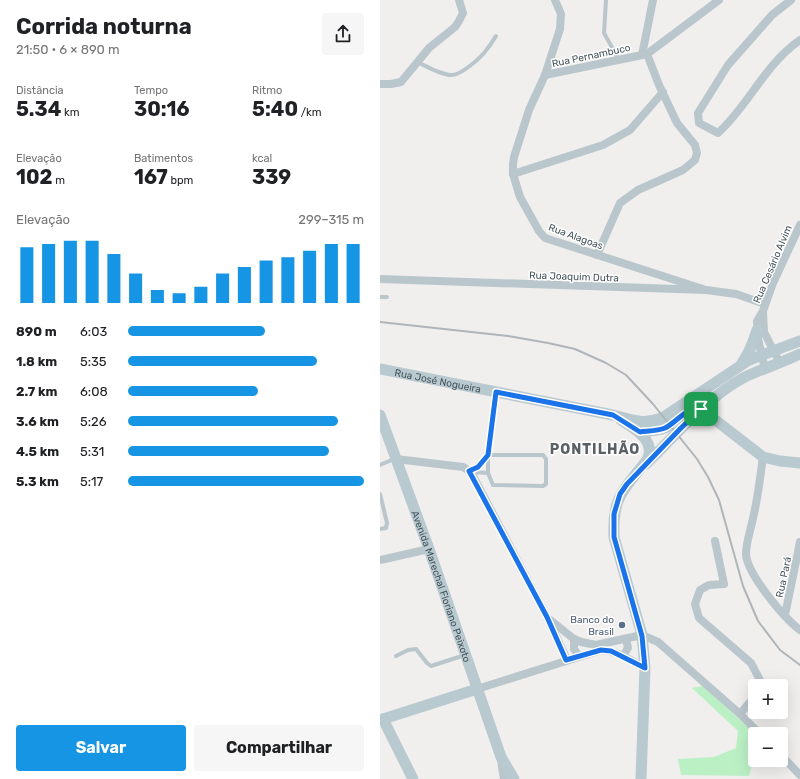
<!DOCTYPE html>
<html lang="pt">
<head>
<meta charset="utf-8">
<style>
	:root { --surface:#fff; --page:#f6f6f6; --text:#202124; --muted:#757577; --accent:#1595e4 }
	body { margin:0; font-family:Rubik,sans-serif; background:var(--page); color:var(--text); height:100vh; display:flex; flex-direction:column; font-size:15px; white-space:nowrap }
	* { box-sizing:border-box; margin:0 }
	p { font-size:13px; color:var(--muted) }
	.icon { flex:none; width:22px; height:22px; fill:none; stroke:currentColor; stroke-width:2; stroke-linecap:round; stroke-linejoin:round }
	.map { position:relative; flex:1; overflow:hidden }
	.details { display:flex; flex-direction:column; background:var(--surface); width:380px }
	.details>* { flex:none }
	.tools { position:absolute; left:368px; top:679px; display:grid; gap:8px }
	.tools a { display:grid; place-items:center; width:40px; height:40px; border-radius:4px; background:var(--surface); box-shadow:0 4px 16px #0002; font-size:20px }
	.pin { position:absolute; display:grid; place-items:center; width:34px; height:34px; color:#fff; margin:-17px; border-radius:8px; box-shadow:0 2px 6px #0006 }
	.round { display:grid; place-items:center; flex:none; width:42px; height:42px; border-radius:4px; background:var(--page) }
	.head { display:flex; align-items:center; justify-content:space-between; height:68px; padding:0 16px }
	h1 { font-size:22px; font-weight:700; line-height:30px }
	.figures { display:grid; grid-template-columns:repeat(3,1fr); gap:6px; height:68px; padding:4px 16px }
	.figures div { display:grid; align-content:center }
	.figures b { font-size:20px; font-weight:700 }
	.figures small { font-size:11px; font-weight:400 }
	.figures p { font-size:11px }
	.chart { height:112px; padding:8px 16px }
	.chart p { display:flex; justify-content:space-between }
	.chart svg { width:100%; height:72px; margin-top:4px; stroke:var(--accent); stroke-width:6 }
	.cta { display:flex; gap:8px; margin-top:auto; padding:8px 16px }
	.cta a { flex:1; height:46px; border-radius:4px; background:var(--accent); color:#fff; font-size:16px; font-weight:700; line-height:46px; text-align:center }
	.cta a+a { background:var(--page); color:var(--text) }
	ul { padding:0 16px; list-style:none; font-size:13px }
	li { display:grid; grid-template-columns:64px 48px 1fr; align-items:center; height:30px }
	li i { height:10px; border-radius:5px; background:var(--accent) }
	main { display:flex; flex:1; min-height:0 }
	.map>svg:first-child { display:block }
	.green { fill:#bbf0c5 }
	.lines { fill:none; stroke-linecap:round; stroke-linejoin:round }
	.lane { stroke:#b9c6cb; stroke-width:4 }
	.street { stroke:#b9c6cb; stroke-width:8 }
	.secondary { stroke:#b9c9d0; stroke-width:11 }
	.rail { stroke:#b0b5b9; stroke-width:2 }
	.route-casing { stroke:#fff; stroke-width:8 }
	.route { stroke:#1a73e8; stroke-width:5 }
	.service-dot { fill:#5c6f8a; stroke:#fff; stroke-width:1.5 }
	.labels { text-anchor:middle; stroke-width:3; stroke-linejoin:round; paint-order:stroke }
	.street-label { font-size:10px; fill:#46555c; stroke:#fff }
	.service-label { font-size:10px; fill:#4e5e75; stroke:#fff; text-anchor:end }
	.district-label { font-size:14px; font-weight:bold; letter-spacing:1px; fill:#5a6063; stroke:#fff }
</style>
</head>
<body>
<main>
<section class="details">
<div class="head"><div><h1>Corrida noturna</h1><p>21:50 · 6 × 890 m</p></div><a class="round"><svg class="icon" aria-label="share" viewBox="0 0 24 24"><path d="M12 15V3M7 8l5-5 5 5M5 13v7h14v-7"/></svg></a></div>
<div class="figures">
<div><p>Distância</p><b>5.34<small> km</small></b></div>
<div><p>Tempo</p><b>30:16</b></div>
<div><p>Ritmo</p><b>5:40<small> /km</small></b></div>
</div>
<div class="figures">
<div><p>Elevação</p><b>102<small> m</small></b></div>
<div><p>Batimentos</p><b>167<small> bpm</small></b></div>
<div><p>kcal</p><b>339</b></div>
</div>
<div class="chart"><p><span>Elevação</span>299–315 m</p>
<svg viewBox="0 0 160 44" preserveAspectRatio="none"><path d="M5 44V10M15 44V8M25 44V6M35 44V6M45 44V14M55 44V26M65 44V36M75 44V38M85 44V34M95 44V26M105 44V22M115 44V18M125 44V16M135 44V12M145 44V8M155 44V8"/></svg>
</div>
<ul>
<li><b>890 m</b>6:03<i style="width:58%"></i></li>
<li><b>1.8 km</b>5:35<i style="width:80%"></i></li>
<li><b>2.7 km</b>6:08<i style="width:55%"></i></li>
<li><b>3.6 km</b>5:26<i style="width:89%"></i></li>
<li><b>4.5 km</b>5:31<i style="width:85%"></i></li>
<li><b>5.3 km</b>5:17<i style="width:100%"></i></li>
</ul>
<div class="cta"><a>Salvar</a><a>Compartilhar</a></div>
</section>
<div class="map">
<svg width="420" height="779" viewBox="0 0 420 779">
	<rect width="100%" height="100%" fill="#f1eeee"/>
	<polygon class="green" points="323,686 375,734 375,754 369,776 301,775 298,759 334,757 356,748 358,731 312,688"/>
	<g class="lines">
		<g class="lane">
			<polyline points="226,0 224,33 239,60"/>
			<path d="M37,62C46,66 63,76 72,75C81,75 102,57 107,49C111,45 113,40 116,36"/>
			<polyline points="0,297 7,297"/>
			<polygon points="108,455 163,455 166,459 166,484 163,486 113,485 108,473"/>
			<polyline points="0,465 14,459"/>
			<polyline points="90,470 98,467 108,455 116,393"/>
			<polyline points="91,472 108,473"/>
			<polyline points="0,494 7,523 6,528 0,529"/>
			<polyline points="16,656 28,650 36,649 47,663 51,666 85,655"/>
		</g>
		<g class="street">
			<polyline points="175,0 181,14 180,29 165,75 149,110 134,157 133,164 133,174 140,197 159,231 165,238 326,290"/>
			<path d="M411,0L392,15L348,65L318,113L319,123L338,133C369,105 385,64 420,40"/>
			<polyline points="262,55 273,0"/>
			<polyline points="165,75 267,54 339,0"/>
			<polyline points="0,84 11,84 21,82 49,48 75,27 79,21 83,13 79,0"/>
			<polyline points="133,174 223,145 250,130 283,92"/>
			<polyline points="217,255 240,203 258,190 303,170 315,160 317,153 315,145 297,123 279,85 267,54"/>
			<polyline points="0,279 326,290 356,294 385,304"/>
			<polyline points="383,312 384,332 400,363"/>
			<polyline points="385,369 378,339 377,321 383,311 393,283 420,225"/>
			<path d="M383,457C380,477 378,498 373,518C371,529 366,542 366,554C367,574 404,618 420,630"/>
			<polyline points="16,459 83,467 91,472 167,617 187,660"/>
			<polyline points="335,541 344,584 329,585 320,590 315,604 319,618 371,663 383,686"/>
			<polyline points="0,560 49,549"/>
			<polyline points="405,615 420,542"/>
			<polyline points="169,619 194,639 201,642 216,645 262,635 278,642 360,714 380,734"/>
			<polyline points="194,639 194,649 199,656"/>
			<polyline points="243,656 248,648 246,639"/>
			<path d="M97,689L221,650C238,651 250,660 265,668"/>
			<polyline points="360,714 375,696"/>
			<polyline points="401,755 420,775"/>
			<polyline points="121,760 124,779"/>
		</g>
		<g class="secondary">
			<path d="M362,363C370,352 373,342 377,330"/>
			<path id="s1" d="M0,369L233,415C252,420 262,425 282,418L369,360L420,341"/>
			<path id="s2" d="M0,415L49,549L121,757L134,779"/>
			<path d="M241,420C254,428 277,441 267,460C244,490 232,496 234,537L262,635L265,668L261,779"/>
			<path d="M260,432C268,431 278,431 285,428C297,422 307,406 321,409L383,457L400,461L420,463"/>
			<path d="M266,464C297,434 325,399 363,378C381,369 402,363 420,354"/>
			<polyline points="3,719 33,779"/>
			<polyline points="0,720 97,689"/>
		</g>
		<polyline class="rail" points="0,322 128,336 168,343 195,349 226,363 246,375 273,404 317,459 328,477 339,500 363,586 378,621 400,650 420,665"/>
	</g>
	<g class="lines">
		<g class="route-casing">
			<path id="route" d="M116,392L233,415L260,432C268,431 278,431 285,428C297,422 307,406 321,409L301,428L247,484L240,494L234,514V537L262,636L265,668L231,651L221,650L186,660L167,617L89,471L98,467L108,455Z"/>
		</g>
		<use href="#route" class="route"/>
	</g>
	<circle class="service-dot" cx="242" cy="625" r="4"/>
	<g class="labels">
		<g class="street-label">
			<text transform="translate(211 55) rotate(-12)" y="4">Rua Pernambuco</text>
			<text transform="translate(196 236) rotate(20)" y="4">Rua Alagoas</text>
			<text transform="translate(392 264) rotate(-67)" y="4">Rua Cesário Alvim</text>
			<text transform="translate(194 276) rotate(2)" y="4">Rua Joaquim Dutra</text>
			<text dy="4" stroke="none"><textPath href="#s1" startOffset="59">Rua José Nogueira</textPath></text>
			<text transform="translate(403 577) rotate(-78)" y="4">Rua Pará</text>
			<text dy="4" stroke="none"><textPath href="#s2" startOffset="182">Avenida Marechal Floriano Peixoto</textPath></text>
		</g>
		<g class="service-label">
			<text x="234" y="623">Banco do<tspan x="234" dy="12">Brasil</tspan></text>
		</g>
		<g class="district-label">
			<text x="215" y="454">PONTILHÃO</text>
		</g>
	</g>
</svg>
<div class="tools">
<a>+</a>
<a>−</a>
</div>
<div class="pin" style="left:321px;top:409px;background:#1e9e55"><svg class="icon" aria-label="arrive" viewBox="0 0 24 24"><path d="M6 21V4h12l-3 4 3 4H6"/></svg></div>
</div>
</main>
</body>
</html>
